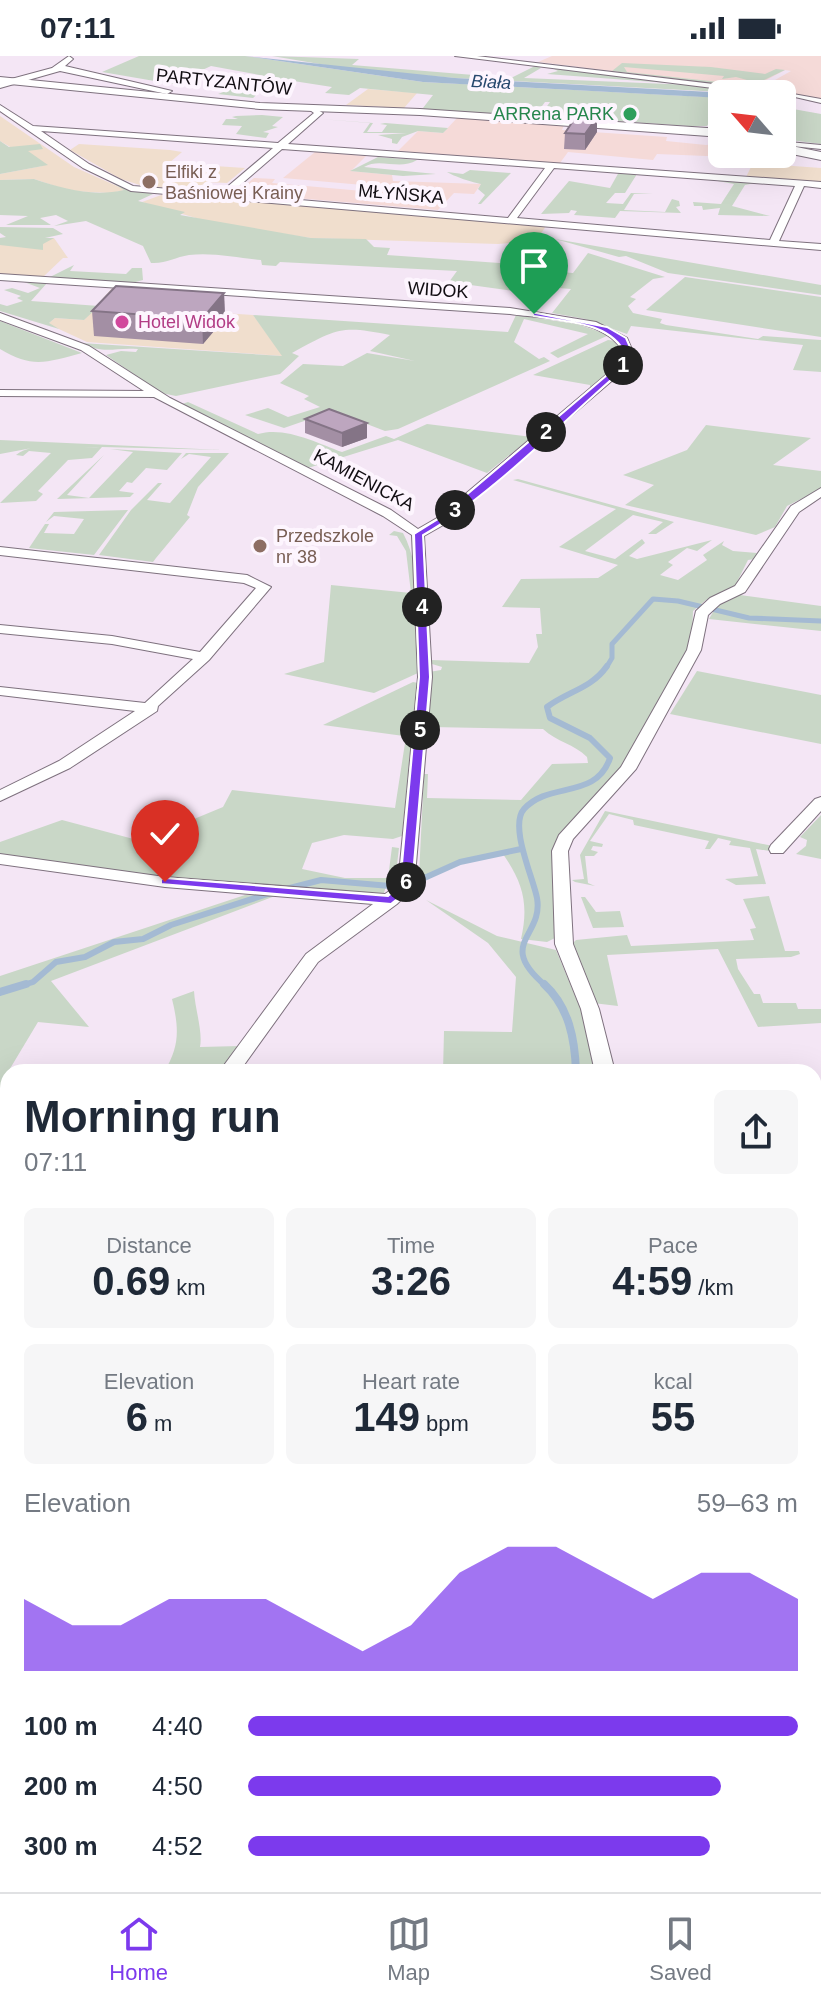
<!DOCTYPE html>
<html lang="en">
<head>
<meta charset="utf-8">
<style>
	:root { --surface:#fff; --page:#f6f6f7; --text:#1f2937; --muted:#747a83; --line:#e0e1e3; --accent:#7c3aed }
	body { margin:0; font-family:Helvetica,sans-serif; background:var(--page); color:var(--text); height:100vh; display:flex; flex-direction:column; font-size:30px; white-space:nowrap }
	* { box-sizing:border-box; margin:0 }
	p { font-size:26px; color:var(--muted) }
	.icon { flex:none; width:44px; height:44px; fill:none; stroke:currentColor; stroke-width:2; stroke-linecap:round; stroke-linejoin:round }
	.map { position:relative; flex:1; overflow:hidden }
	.details { position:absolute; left:0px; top:1008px; width:822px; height:828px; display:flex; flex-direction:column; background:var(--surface); border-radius:24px 24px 0 0; box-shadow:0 8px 32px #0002 }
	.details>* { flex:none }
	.needle { width:52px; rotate:298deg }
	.buttons { position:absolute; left:708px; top:24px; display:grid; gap:16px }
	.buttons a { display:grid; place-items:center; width:88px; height:88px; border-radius:12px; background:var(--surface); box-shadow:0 8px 32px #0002; font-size:40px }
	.pin { position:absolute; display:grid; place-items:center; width:68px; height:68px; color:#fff; margin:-82px -34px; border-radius:50% 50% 50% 0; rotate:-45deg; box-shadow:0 0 8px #0007 }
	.pin .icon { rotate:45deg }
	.km { position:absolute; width:40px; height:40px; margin:-20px; border-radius:50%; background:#222; color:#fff; font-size:22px; line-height:40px; text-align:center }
	.round { display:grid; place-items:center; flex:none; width:84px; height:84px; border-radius:12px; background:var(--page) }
	.headline { display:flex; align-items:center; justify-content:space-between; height:136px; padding:0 24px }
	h1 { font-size:44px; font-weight:600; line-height:60px }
	.metrics { display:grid; grid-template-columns:repeat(3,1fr); gap:12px; height:136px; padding:8px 24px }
	.metrics div { display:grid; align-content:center; border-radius:12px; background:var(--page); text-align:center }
	.metrics b { font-size:40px; font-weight:600 }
	.metrics small { font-size:22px; font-weight:400 }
	.metrics p { font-size:22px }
	.chart { height:224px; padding:16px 24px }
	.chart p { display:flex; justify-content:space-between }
	.chart svg { width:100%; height:144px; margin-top:8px; fill:var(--accent); opacity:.7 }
	ul { padding:0 24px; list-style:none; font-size:26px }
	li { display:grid; grid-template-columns:128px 96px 1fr; align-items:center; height:60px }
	li i { height:20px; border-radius:10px; background:var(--accent) }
	.status { display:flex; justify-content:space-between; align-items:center; height:56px; padding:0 40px; background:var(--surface); direction:ltr }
	.status svg { height:22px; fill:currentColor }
	.tabs { display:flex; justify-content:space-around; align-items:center; height:112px; border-top:2px solid var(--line); background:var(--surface); font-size:22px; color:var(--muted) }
	.tabs a { display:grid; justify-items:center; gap:4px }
	.tabs .on { color:var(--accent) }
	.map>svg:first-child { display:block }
	.commercial { fill:#f0decd }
	.industrial { fill:#f5dad8 }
	.green { fill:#c9d7c7 }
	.water { fill:#a4bad3 }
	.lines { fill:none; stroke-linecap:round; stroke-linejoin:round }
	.stream-far3 { stroke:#a4bad3; stroke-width:5 }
	.stream-far2 { stroke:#a4bad3; stroke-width:6 }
	.stream-far1 { stroke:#a4bad3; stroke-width:8 }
	.stream { stroke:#a4bad3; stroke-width:10 }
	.minor-casing { stroke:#7e717e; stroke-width:2 }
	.tertiary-casing { stroke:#7e717e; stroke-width:2 }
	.secondary-casing { stroke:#7e717e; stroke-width:2 }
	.minor { fill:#fff; fill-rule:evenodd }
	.tertiary { fill:#fff; fill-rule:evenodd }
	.secondary { fill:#fff; fill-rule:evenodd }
	.wall { fill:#a38fa4 }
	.shaded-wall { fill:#847486 }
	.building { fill:#bda6bf; stroke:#847486; stroke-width:2 }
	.route { fill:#7c3aed; stroke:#fff; stroke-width:2 }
	.leisure-dot { fill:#2e9e5b; stroke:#fdf5fe; stroke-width:3 }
	.education-dot { fill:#8d6e63; stroke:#fdf5fe; stroke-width:3 }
	.hotel-dot { fill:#d1479c; stroke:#fdf5fe; stroke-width:3 }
	.labels { text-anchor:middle; stroke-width:8; stroke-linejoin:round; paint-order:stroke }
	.far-street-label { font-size:18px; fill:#110d12; stroke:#fdf5fe }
	.far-water-label { font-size:18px; font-style:italic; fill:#28496e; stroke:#fdf5fe }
	.far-leisure-label { font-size:18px; fill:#27864d; stroke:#fdf5fe; text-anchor:end }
	.far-education-label { font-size:18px; fill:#785e54; stroke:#fdf5fe; text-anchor:start }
	.far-hotel-label { font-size:18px; fill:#b23c85; stroke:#fdf5fe; text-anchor:start }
</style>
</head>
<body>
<div class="status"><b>07:11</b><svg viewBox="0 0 49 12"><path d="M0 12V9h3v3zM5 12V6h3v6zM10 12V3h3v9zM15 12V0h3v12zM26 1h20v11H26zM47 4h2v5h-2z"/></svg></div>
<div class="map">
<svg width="821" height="1836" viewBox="0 0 821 1836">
	<rect width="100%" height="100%" fill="#f4e6f5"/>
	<g class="commercial">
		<polygon points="368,33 417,37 404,52 346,49"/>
		<polygon points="0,60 74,111 126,134 110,137 70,135 34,123 0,124 0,118 42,110 0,85"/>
		<polygon points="79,88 170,94 182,96 169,107 245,112 227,127 206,126 195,134 143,130 121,123 70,94"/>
		<polygon points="753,107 821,112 821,126 746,121"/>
		<polygon points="164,138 546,170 536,185 498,188 311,182 216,168 142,146"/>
		<polygon points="54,182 68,202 63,202 43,221 0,218 0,187"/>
		<polygon points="113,231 163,253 253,259 283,300 87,286 48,268 55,262 84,264"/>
		<polygon points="821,1342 821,1496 814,1488 814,1345"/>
		<polygon points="8,1416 8,1520 0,1519 0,1434"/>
		<polygon points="821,1772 821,1836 735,1836 734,1828 814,1828 814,1773"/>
	</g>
	<g class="industrial">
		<polygon points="552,0 821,0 821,43 759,33 791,15 785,14 751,32 538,6"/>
		<polygon points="457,62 564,69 562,74 667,81 666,85 706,89 722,87 722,98 758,98 756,102 657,98 653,104 568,96 560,107 398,95 418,75 443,77"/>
		<polygon points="315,96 366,100 351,115 392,119 393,125 481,128 474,138 454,137 438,154 235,137 254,122 275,123 272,127 374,136 386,131 283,122"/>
	</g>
	<g class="green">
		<polygon points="139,0 245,0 423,26 707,41 722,42 722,58 714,59 707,70 689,70 540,60 550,46 545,46 534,61 417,53 423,52 433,39 360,32 349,39 325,37 332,31 274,22 253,42 218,38 265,20 211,10 172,28 102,16"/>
		<polygon points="272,0 359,3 352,9 511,22 535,10 541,12 524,22 692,29 760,38 455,22 349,13"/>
		<polygon points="622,7 711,11 765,18 776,13 785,14 758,27 736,21 722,23 724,20 624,11 627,16 756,30 751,32 612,15"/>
		<polygon points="554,13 556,13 681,28 547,18 558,15"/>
		<polygon points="782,51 821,58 821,88 782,83"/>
		<polygon points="262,59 283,61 272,70 278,71 263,76 269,77 266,82 236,78 242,70 222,69 226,63 238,63 232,61 236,60"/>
		<polygon points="320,63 373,67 367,76 382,76 387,69 380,68 385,67 448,72 443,77 418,75 402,81 397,88 392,87 392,83 378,79 407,77 363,77 370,67"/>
		<polygon points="0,85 9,91 40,88 43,93 28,95 48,109 0,118"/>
		<path d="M378,101L417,104C399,115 380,101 364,111L436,118L403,120L350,115Z"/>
		<path d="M470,114L511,117L481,148H478L485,139L478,133L481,128C474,127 453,120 447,116L463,118Z"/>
		<polygon points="619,116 637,118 625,137 615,137 606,147 623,148 631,137 653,138 634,138 624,154 665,156 672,143 679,145 680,150 676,151 681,157 620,155 615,162 574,159 577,155 571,154 569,157 541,158 569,125 610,132"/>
		<path d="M34,123C64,133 93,141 124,134L109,125L128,133L153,138L138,145L185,156L180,159L311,182L366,183L374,191L390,192L387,199L512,208L511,212L573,217L588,197L665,221L653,223L630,241L636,243L628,250L633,257L662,263L660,267L666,269L758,283L763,280L821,284V316L793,314L803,289L631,270L627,278L585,263L552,257L571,233L546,231L514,235L449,226L457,215L280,206L276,210L262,209L261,204C239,202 212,196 189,199C175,201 166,208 151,207L143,190L86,165L54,170L68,165L56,159L40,162L51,169H6L28,160L0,159V124Z"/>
		<polygon points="707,123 755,127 745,129 732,150 770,160 718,159 720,152 703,154 702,150 694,150 693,146 721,148 734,128"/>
		<polygon points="0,171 53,172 63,178 45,182 54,182 43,188 43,194 0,189 0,182 6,181 0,177"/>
		<polygon points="555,183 821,229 821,239 668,217 626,200 619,201"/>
		<polygon points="74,209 70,215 126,218 132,212 142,212 143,224 132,227 48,222"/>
		<polygon points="685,221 821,241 821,281 646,254"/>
		<polygon points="24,226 47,227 31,245 99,250 84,264 55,262 49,267 59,273 0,255 0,248 7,250 23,245 17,242 21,240 4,234 12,232 28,237 40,232"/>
		<path d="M253,259L508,276L516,259L577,268L609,279L558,302L550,297L588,278L524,263L514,286L539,303L544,301L550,305L398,373L385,375L333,355L284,372L245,359L268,352L288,361L320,351L304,343L309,340L280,327L303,308L343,310L367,297L415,305L370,295L390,279C342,269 337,272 292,297L299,300L280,318L176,340L161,337L106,299L121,295L136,296L138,293C113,291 106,299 81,287L282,300Z"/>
		<path d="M0,265L82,297C47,306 33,313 0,293Z"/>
		<polygon points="608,284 617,285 624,298 617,310 590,332 590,329 533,319"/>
		<path d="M188,346L258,378C285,370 317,387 342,396L386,380L394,383L427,368L532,381L487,417L398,384L308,412L182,348Z"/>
		<polygon points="706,369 811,382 773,409 821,415 821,433 787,450 775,471 756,479 625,449 654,429 623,419 687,394"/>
		<path d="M0,384L222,394L102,391L92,402L68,404L38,435L43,438L36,445L0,447L51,397L29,395L23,400L16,399C34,384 77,393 100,391L32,392L0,398Z"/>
		<polygon points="110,393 182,397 167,414 146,412 132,427 127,426 119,435 134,437 130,441 57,443 104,399 67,439 89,442 133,396"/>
		<polygon points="186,397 229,397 198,431 187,459 190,461 156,502 153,506 99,499 131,454 158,427 162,427 147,444 170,447 211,401 189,398 181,403"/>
		<path d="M518,423L674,466L656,478H648L663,466L633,459L585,495L615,503L642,483L645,487L629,500L637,503L712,484L697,495L687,492L668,506L673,509L660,519L678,524L707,504L703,499L724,485L722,489L733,495L757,497L755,503L748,504L733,534L706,544L693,555L692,584L623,712L554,794L555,882L547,886L521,883C529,848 523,827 503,798L461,807L427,822L423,818L419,819L424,718H428L427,742L521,744L552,708L588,707L587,701C574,688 557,686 543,673L431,671L430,691H425L429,616L441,614L442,611L432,608L431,604L529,607L538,591L536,578H542L540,552L502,551L521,523L598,522L618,509L559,491L616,453L513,424Z"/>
		<polygon points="128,454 94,499 29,492 45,468 49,468 44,477 74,478 84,463 54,460 46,466 54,456"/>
		<path d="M394,475L403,477C424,516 417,574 418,617L374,637L284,618L324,606L331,529L411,537L406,495L397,480L389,479Z"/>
		<polygon points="740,539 821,550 821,575 709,563 717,549"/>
		<polygon points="697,615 821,639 821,688 670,658"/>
		<polygon points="413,626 418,627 411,681 323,669"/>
		<polygon points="405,687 411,687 402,780 393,783 344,779 312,787 302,813 345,822 388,822 392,791 399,792 395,825 387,826 384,837 307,834 142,819 0,799 0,786 62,764 141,785 223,751 232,734 395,752"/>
		<polygon points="605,755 773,790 770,795 756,793 766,828 736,829 725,823 758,820 750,792 729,789 731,785 718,782 710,793 705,793 709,785 634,769 633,764 609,758 590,785 603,788 602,791 593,790 591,794 598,796 594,800 585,800 588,827 595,830 575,826 572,824 584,823 580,799"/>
		<polygon points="821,759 821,803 796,798 806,790 807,784 800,781"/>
		<polygon points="245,839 275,840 51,925 89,971 38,966 8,1016 8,1273 0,1294 0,920"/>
		<polygon points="769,840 785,895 799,895 800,898 791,901 736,903 738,913 754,938 760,938 763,947 796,947 798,953 821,953 821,967 758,971 718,893 607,899 618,950 593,947 572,888 576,884 627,879 631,890 754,884 750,873 756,872 743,843"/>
		<polygon points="581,841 585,841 596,856 620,855 624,871 593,872"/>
		<polygon points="426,844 497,880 556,894 581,954 596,1016 443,1016 444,975 512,976 516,921 488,887"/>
		<path d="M194,935C195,953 203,976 200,991L240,990L220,1016H164C180,990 179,972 172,943Z"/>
		<polygon points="821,1229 821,1342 814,1345 814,1230"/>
		<polygon points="814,1537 821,1544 821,1620 814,1622"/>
		<polygon points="119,1828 189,1830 194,1836 118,1836"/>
		<polygon points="617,1828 742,1828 743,1836 616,1836"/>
	</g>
	<polygon class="water" points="245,0 455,22 747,38 722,38 722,42 423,26"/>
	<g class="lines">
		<polyline class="stream-far3" points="606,612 612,602 612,588 653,543 678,545 749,562 821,565"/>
		<g class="stream-far2">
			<polyline points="422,823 460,806 521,793"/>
			<polyline points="286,833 321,824 390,830"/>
			<polyline points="20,930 33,926 56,906 85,901 114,886 143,883 171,869 274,836"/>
			<path d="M546,930C495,887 544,881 537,842C533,821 509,770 524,753C549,725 596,744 610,702L590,682L550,662L547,651C568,635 591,633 607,610"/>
		</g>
		<g class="stream-far1">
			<path d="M544,928C569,951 575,983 576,1016"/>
			<polyline points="0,936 26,928"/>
		</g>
		<polyline class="stream" points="814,1591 821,1595"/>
		<g class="minor-casing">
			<g id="minor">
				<polygon points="455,0 477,0 782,36 821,43 821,47 782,38 761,38"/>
				<path d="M0,49L33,70L278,87L314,57L307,52L311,50L323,57L288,88L821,126V132L804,130L779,185L821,188V194L131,135L83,112L0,55ZM41,75L273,92L220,137L133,130L89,108ZM282,93L545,112L508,162L230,138ZM554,112L795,130L770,184L517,162Z"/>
				<polygon points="789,86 821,89 821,93 792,90"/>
				<path d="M0,218L510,252L596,266L627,282L634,298L621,317L445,468L424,480L432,621L414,831L397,848L318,906L239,1016H219L306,898L373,848L165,831L0,808V798L165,821L385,838L398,829L418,621L412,479L383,460L154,341L0,340V334L144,335L81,294L0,264V257L89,290L170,342L391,454L418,473L437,462L613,313L624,298C608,262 544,263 510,258L0,224Z"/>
				<polygon points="821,432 821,441 799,456 745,536 720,548 708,559 701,594 636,713 573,783 568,795 573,888 599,953 615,1016 595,1016 581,953 555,888 552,795 559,779 621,711 687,594 696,555 710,542 735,530 791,450"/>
				<polygon points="0,491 247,519 271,531 209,604 158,650 157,655 70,712 0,745 0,734 59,705 135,655 0,639 0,631 145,647 193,603 112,588 0,577 0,569 112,580 200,596 256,532 244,527 0,499"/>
				<polygon points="821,741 821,755 783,797 771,797 769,793 771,789 815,743"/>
				<polygon points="8,1294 8,1332 0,1334 0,1296"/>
				<polygon points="814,1513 821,1515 821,1541 814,1539"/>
			</g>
		</g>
		<g class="tertiary-casing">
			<polygon id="tertiary" points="69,0 73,3 65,10 172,35 167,38 60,15 0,32 0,26 52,12"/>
		</g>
		<g class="secondary-casing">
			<g id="secondary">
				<polygon points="0,21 260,47 420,53 722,73 722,81 420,59 260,53 0,27"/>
				<polygon points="782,88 821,96 821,104 782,96"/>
				<polygon points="0,1586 8,1587 8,1619 0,1618"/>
				<polygon points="0,1631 8,1632 8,1666 0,1665"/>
				<rect x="814" y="1652" width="7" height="34"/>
				<polygon points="814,1699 821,1700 821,1736 814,1735"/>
			</g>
		</g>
		<use href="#minor" class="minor"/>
		<use href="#tertiary" class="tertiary"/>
		<use href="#secondary" class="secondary"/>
	</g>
	<g class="wall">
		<polygon points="597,76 585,94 564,93 565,77"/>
		<polygon points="224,237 225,262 203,288 94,280 92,255"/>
		<polygon points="305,363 367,367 367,382 342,391 305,377"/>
	</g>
	<g class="shaded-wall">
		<polygon points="597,61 597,76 585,94 585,78"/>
		<polygon points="224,237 225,262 203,288 202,263"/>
		<polygon points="367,367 367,382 342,391 342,377"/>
		<polygon points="821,1348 821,1368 814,1370 814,1351"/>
	</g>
	<g class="building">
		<polygon points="577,59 597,61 585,78 565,77"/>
		<polygon points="116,230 224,237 202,263 92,255"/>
		<polygon points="329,353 367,367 342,377 305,363"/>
		<polygon points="821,1322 821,1348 814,1351 814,1324"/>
	</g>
	<path class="route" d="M531,256L607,271L626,282L633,298L620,316C561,367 489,442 423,479L430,621L412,831L391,848L161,828V823L165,822L388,840L400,830L419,621L414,478L438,463L614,313L625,298C612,266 565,266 534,260Z"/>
	<circle class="leisure-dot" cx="630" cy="58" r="8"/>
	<g class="education-dot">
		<circle cx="149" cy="126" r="8"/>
		<circle cx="260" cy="490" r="8"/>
	</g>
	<circle class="hotel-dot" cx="122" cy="266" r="8"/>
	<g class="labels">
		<g class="far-street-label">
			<text transform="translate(224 26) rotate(6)" y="6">PARTYZANTÓW</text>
			<text transform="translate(401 138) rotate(5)" y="6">MŁYŃSKA</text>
			<text transform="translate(438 234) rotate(4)" y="6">WIDOK</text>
			<text transform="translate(364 424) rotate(28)" y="6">KAMIENICKA</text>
		</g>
		<g class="far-water-label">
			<text transform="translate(491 26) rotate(3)" y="6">Biała</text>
		</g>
		<g class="far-leisure-label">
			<text x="614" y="64">ARRena PARK</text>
		</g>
		<g class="far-education-label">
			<text x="165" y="122">Elfiki z<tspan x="165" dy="21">Baśniowej Krainy</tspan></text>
			<text x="276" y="486">Przedszkole<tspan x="276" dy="21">nr 38</tspan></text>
		</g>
		<g class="far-hotel-label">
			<text x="138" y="272">Hotel Widok</text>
		</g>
	</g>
</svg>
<div class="buttons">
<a><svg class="needle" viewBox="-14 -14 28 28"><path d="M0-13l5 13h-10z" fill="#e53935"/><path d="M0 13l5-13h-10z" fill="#747a83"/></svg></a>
</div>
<div class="pin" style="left:534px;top:258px;background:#1e9e55"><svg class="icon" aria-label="arrive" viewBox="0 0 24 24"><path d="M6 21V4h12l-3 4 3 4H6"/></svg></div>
<div class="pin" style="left:165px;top:826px;background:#d93025"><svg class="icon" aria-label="check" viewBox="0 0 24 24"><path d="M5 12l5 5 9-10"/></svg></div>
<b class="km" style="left:623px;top:309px">1</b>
<b class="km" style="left:546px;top:376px">2</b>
<b class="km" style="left:455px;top:454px">3</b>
<b class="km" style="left:422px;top:551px">4</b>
<b class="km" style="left:420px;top:674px">5</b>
<b class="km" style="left:406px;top:826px">6</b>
<section class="details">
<div class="headline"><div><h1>Morning run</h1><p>07:11</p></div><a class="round"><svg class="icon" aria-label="share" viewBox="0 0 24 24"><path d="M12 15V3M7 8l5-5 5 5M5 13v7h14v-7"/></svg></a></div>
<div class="metrics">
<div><p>Distance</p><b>0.69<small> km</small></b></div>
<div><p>Time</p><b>3:26</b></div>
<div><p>Pace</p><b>4:59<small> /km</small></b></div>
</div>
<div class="metrics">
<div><p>Elevation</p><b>6<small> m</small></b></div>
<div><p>Heart rate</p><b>149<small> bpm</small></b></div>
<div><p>kcal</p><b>55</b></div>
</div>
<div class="chart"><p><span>Elevation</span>59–63 m</p>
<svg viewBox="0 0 160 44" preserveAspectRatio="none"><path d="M0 44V22L10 30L20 30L30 22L40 22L50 22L60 30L70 38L80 30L90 14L100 6L110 6L120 14L130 22L140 14L150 14L160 22V44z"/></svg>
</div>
<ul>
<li><b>100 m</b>4:40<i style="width:100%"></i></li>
<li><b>200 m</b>4:50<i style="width:86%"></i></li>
<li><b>300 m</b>4:52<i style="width:84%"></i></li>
</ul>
</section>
</div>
<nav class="tabs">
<a class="on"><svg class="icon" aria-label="home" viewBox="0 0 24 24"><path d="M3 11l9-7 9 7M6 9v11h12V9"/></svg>Home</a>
<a><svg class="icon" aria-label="map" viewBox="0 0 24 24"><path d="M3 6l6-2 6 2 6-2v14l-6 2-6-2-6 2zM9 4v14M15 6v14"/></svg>Map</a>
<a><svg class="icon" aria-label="saved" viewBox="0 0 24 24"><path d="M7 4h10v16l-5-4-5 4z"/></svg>Saved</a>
</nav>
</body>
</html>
